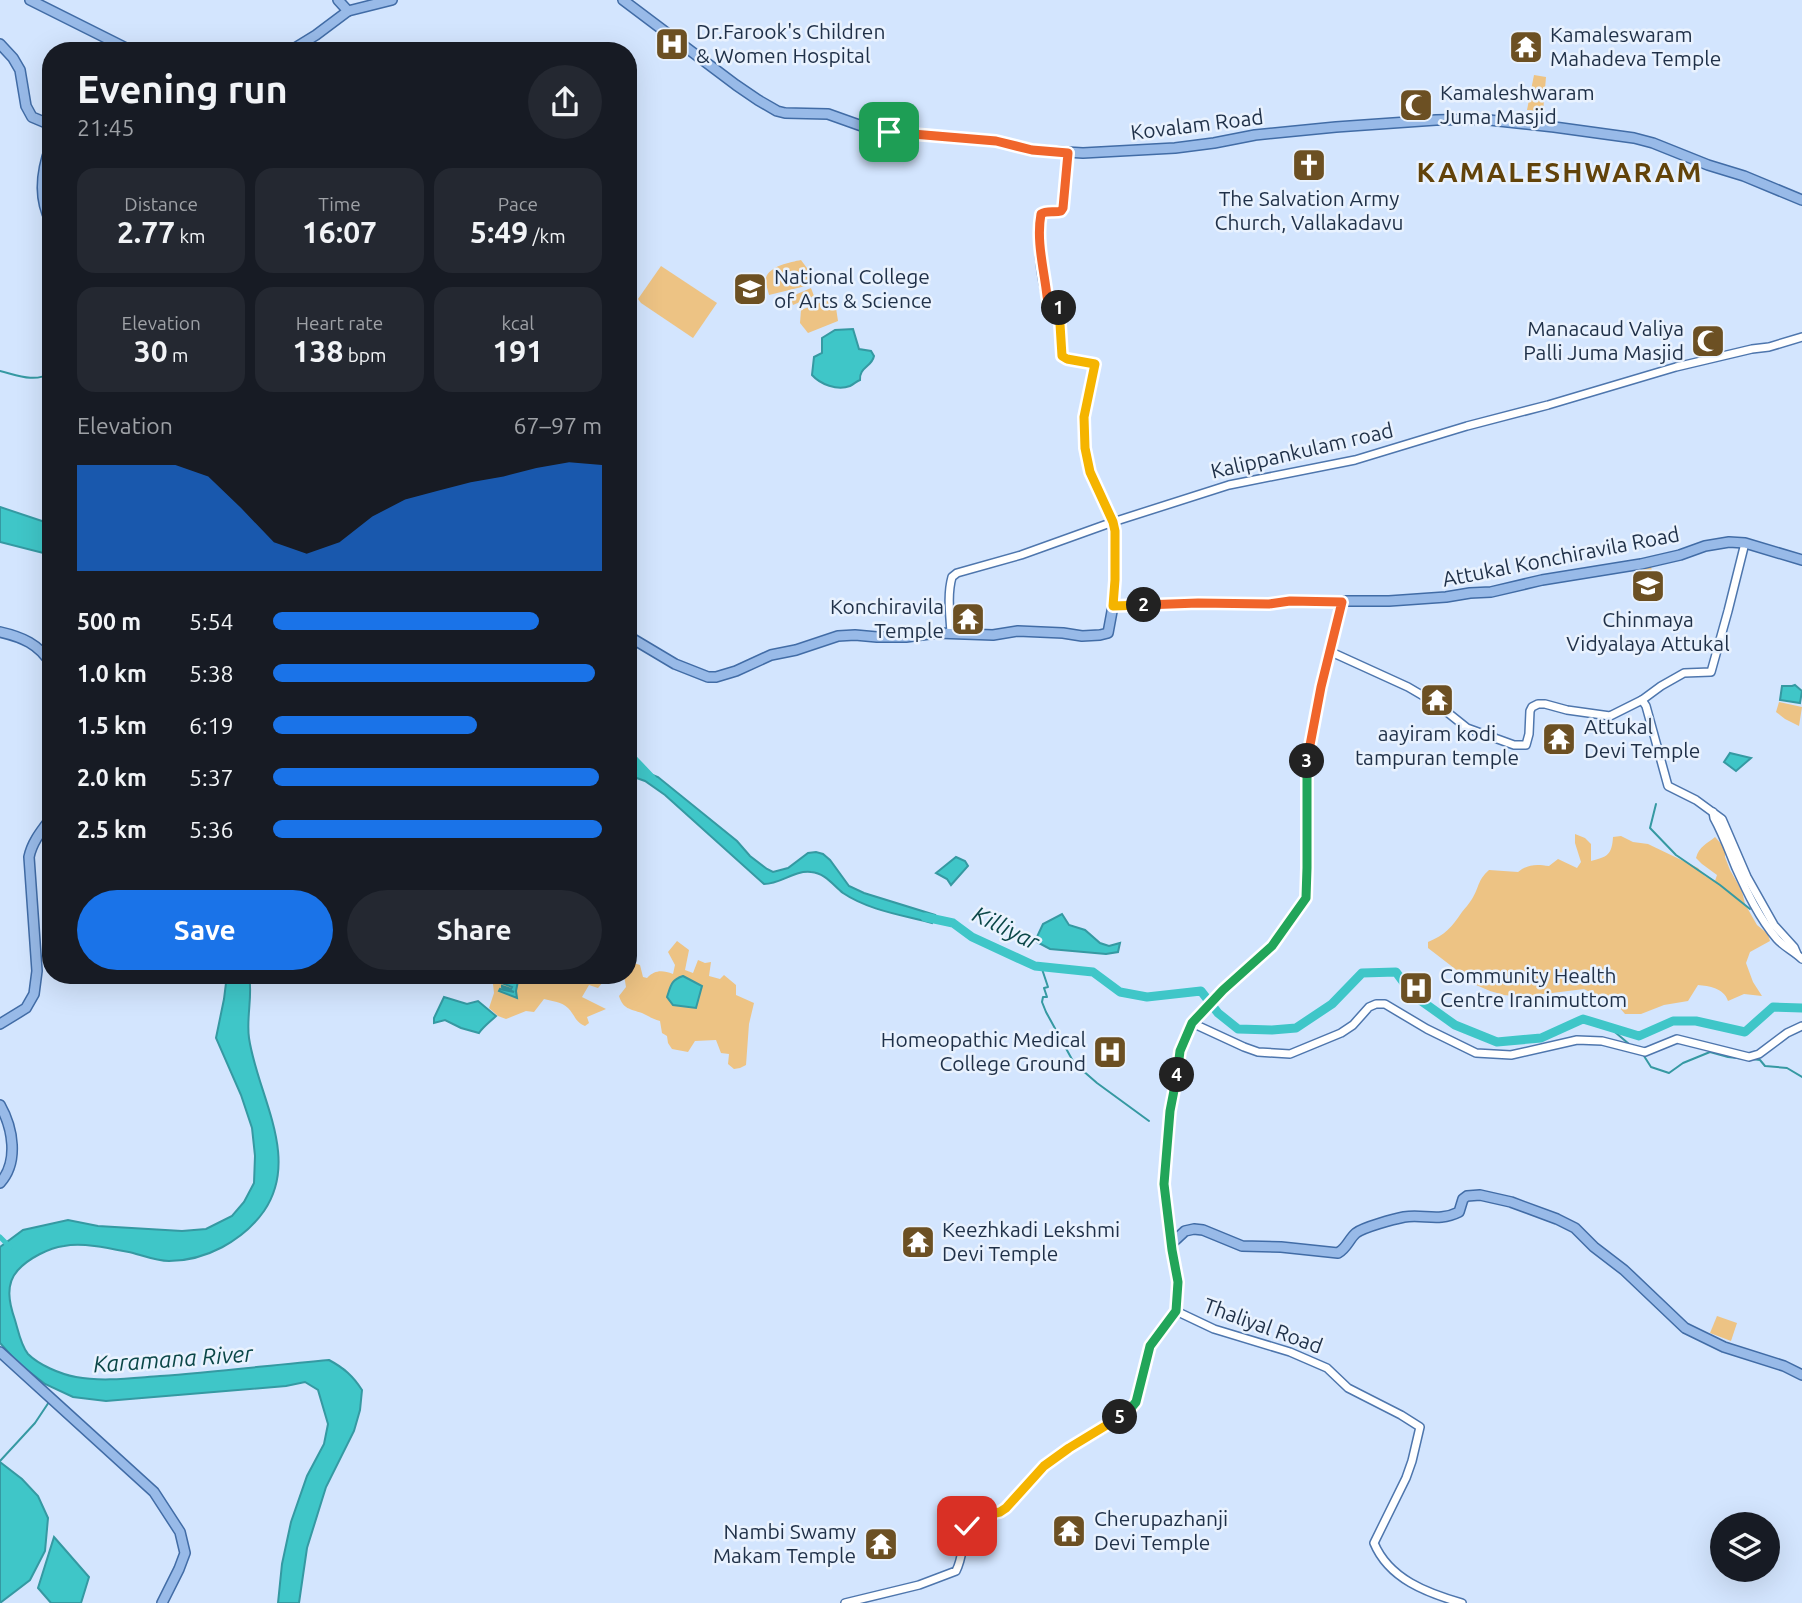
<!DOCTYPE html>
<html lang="en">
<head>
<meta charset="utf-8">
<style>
	:root { --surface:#171b24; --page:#242831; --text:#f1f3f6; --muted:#9ea1a6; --accent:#1a73e8 }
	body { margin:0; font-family:Ubuntu,sans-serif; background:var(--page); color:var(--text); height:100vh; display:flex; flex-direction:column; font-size:26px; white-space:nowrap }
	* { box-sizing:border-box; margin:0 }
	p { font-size:23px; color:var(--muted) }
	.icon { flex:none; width:38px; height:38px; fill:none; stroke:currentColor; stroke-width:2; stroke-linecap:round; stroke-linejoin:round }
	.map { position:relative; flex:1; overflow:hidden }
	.panel { position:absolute; left:42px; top:42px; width:595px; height:942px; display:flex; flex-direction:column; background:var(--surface); border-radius:28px; box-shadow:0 7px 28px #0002 }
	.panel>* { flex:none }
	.buttons { position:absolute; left:1710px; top:1512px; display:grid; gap:14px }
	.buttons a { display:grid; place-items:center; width:70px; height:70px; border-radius:50%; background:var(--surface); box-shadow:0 7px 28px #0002; font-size:35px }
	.pin { position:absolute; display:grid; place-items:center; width:60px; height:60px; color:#fff; margin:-30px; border-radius:14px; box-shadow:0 4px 10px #0006 }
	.km { position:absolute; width:35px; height:35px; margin:-18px; border-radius:50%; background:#222; color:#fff; font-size:19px; line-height:35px; text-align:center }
	.round { display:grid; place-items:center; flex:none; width:74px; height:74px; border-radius:37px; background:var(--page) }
	.overview { display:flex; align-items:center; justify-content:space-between; height:119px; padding:0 35px }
	h1 { font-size:38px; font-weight:600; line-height:52px }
	.figures { display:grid; grid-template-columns:repeat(3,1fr); gap:10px; height:119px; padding:7px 35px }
	.figures div { display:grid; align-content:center; border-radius:18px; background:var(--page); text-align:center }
	.figures b { font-size:30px; font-weight:600 }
	.figures small { font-size:19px; font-weight:400 }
	.figures p { font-size:19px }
	.chart { height:196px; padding:14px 35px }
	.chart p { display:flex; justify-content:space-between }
	.chart svg { width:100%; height:126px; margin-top:7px; fill:var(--accent); opacity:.7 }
	.primary-button { display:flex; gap:14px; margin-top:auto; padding:14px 35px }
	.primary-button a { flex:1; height:80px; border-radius:42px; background:var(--accent); color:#fff; font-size:28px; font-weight:600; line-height:80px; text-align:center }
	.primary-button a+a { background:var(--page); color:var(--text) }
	ul { padding:0 35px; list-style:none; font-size:23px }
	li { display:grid; grid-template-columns:112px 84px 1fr; align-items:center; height:52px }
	li i { height:18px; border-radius:9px; background:var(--accent) }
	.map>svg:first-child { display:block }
	.green { fill:#edc384 }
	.water { fill:#3fc6c8; stroke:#3599a2; stroke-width:2 }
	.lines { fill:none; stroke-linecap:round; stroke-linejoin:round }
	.stream { stroke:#3599a2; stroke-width:2 }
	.canal { stroke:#3fc6c8; stroke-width:5 }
	.river { stroke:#3fc6c8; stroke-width:9 }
	.minor-casing { stroke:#4e76ad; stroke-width:10 }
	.major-casing { stroke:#416ca6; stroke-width:12 }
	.minor { stroke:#fff; stroke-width:7 }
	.major { stroke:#98bae8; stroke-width:9 }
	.split-1-casing { stroke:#fff; stroke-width:14 }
	.split-2-casing { stroke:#fff; stroke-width:14 }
	.split-3-casing { stroke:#fff; stroke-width:14 }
	.split-4-casing { stroke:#fff; stroke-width:14 }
	.split-5-casing { stroke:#fff; stroke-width:14 }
	.split-6-casing { stroke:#fff; stroke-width:14 }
	.split-1 { stroke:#f0652b; stroke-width:9 }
	.split-2 { stroke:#f5b400; stroke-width:9 }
	.split-3 { stroke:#f0652b; stroke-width:9 }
	.split-4 { stroke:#22a559; stroke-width:9 }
	.split-5 { stroke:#22a559; stroke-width:9 }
	.split-6 { stroke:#f5b400; stroke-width:9 }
	.labels { text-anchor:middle; stroke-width:5; stroke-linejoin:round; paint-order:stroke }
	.poi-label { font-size:21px; fill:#1f3048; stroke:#e9f2fe; text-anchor:start }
	.street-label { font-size:21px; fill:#1f3048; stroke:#e9f2fe }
	.water-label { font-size:23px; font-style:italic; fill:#0b4748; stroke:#e9f2fe }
	.district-label { font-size:28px; font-weight:bold; letter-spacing:2px; fill:#62430a; stroke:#e9f2fe }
</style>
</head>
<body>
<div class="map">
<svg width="1802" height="1603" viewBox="0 0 1802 1603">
	<rect width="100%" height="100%" fill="#d3e5fe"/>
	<g class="green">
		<polygon points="1534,75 1546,77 1543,112 1527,110"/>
		<path d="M801,260L818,283L769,295C768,290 765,282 766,278C769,266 791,262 801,260Z"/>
		<polygon points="661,266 717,303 693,338 641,303 638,299"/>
		<polygon points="811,288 814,296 793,305 790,297"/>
		<polygon points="827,300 836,308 838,321 808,333 800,323 801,310"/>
		<polygon points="1651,566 1655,589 1641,591 1639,568"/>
		<polygon points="1779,702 1802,707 1799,726 1785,719 1776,712"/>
		<path d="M1575,834L1585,838L1591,844V861C1607,857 1612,855 1613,837L1621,836L1633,842L1648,844L1698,868L1705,876L1715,881L1717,875L1702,864L1696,858C1699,846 1707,844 1715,837L1725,848V857L1730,870L1742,891L1745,904L1757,925L1768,934L1770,941L1750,952L1746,963L1753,982L1762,996L1744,994L1728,1001C1724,988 1709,986 1698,985L1688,1001L1664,1005L1641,1014H1625L1614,1001L1599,997L1584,989L1521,997L1504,995L1490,991L1476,985L1428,948V942C1445,935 1452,927 1462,912C1465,908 1469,904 1472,899C1480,886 1477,881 1489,870L1518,872C1528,864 1536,864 1549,866L1558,859L1577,868L1581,862L1575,843Z"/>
		<path d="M677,941L689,950L685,970L693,973L698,960L705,963L711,962L709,976L720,979L724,975L736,985V995L754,1003L749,1024L746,1065L740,1068L734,1069L728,1064L729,1054L721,1053L716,1040L695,1041L688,1052L672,1049L668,1043L667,1036L662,1033L660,1021C653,1019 648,1016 642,1013C630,1009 623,1009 619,996L626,987L624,975H628V968L634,963L640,965L643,977L647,978C655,970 662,970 673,974L675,965L668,952Z"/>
		<path d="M492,975H599L603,982L598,988L589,985L582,997L606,1009L587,1017L589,1023L585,1026C575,1022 575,1015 568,1008C562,1002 552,1001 544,999L534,1012L526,1011L506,1019L498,1016L489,1008L494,993Z"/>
		<polygon points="1717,1316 1737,1323 1731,1341 1710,1333"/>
	</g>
	<g class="water">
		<path d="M853,329L859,349L871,351L874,356C872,367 859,367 860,380C857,381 854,384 850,386C837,391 820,384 812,375L814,357L822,353V338L835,330Z"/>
		<polygon points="0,507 51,524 51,555 0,542"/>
		<polygon points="1795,685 1802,691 1800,703 1780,700 1782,686 1792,686"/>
		<polygon points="1730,753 1751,758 1736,771 1724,762"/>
		<path d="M628,765L658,777L737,841L750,856L767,869L773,872L788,868L808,853L816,852L823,854L830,860L849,886L864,893L935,915L932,923C902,915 868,910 843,893C833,885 825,873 811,872C794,870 781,884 764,884L665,795L645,781L628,775Z"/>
		<polygon points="956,857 965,861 968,866 951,885 947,879 936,873"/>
		<polygon points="1062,914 1069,925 1085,930 1100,943 1109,946 1120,943 1118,952 1106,954 1050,949 1035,941 1043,924"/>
		<path d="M227,975H249C253,996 246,1017 249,1038C257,1094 301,1157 264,1211C243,1241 205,1261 169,1261C157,1261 144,1256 133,1253C113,1249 84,1242 64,1246C49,1248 29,1258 18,1270C5,1284 9,1303 15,1320C18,1330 21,1346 28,1354C39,1365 60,1374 76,1377C103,1382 132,1378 160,1376C216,1372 272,1365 329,1360C344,1368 353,1376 362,1390L360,1410L354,1431L326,1487L307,1548L299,1603H278L282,1564L291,1522L307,1476L324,1444L328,1424L318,1390L305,1382L286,1386L106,1401L73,1397L45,1384L17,1362L0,1343V1247L23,1230L68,1220L98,1226L182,1231L206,1229L232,1216L244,1202L254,1183L255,1156L252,1128L241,1095L216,1038L224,999Z"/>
		<polygon points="497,975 518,981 516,991 517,998 499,991 500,989 514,992 502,987 502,986 511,989 512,987 499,982 498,980 504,981 505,980 496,976"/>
		<path d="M683,976L702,986L696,1008L673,1005L667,997C671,985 671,980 683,976Z"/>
		<path d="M444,997L467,1004L478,1001L496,1016C490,1022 484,1026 479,1033L461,1028L445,1020L434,1023V1018Z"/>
		<polygon points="0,1462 22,1479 38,1496 48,1518 45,1551 30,1580 0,1603"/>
		<polygon points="54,1537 89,1577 81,1603 51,1603 38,1588"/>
	</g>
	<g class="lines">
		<g class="stream">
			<path d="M0,371C17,375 34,383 51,373"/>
			<polyline points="1656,804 1650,828 1676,855 1720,885 1750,909"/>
			<polyline points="1041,966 1048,987 1044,988 1047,997 1043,997 1042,1002 1046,1012 1074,1063 1097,1083 1149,1121"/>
			<polyline points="1609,1027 1629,1044"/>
			<polyline points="1644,1056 1651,1067 1669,1073 1683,1063 1710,1052 1728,1057 1746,1059"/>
			<polyline points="1752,1059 1760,1060 1765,1066 1787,1068 1802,1077"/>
			<polyline points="0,1461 35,1423 49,1402"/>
		</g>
		<polyline class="canal" points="0,1237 10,1247"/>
		<g class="river">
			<polyline points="628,758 631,757 652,779"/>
			<polyline points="925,917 953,923 972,937 1035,966 1093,972 1120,992 1147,997 1201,991 1218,1013 1238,1029 1272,1030 1296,1028 1332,1004 1362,973 1396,972 1413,995 1455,1025 1497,1042 1541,1038 1583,1019 1639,1036 1673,1021 1696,1021 1745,1032 1773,1007 1802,1008"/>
		</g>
		<g class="minor-casing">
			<g id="minor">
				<path d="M1068,153L1063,208L1061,211C1055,212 1047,210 1041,213C1036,241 1040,275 1048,302L1057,305L1059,307L1062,356L1067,359L1095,364L1084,417L1085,448L1090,472L1113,522L1115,531L1113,606"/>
				<path d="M951,633C950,615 947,595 952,577L957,573L1021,555L1113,522L1229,485L1355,460L1467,426L1548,405L1676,367L1752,349L1769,347L1802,337"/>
				<polyline points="1329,651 1408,687 1437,704 1467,728 1514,745 1526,745 1529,734 1530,711 1532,707 1538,704 1545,704 1567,710 1610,716 1642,700 1661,686 1684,673 1711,672 1728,611 1745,543"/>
				<polyline points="1642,700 1646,706 1668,786 1696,800 1722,819 1747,877 1774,925 1794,947 1797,954"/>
				<path d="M1713,812L1714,818C1723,834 1729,851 1736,868C1747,892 1759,918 1777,939C1784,947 1794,951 1802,959"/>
				<polyline points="1192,1023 1244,1047 1258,1052 1290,1054 1341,1033 1353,1025 1369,1007 1376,1004 1385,1004 1427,1029 1476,1053 1511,1055 1577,1040 1602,1041 1645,1052 1677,1039 1749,1057 1759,1054 1787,1033 1802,1026"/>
				<path d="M1176,1311L1214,1329L1290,1352L1327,1368L1348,1388L1401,1415L1420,1427L1412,1461L1406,1478L1374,1543C1389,1579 1427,1593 1462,1603"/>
				<path d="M845,1603L919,1585L956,1571C965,1554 961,1533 973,1518C981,1516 992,1515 1000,1512C1016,1505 1031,1476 1046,1465C1072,1443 1116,1428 1136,1402L1150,1346L1176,1311L1178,1282L1172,1250L1164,1184L1170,1111L1180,1051L1192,1023L1223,990L1272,946L1306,898L1308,868L1307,761L1322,687L1342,602"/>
			</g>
		</g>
		<g class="major-casing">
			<g id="major">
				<polyline points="30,0 132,51"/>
				<polyline points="338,0 348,11"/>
				<polyline points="623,0 736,85 758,100 777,111 785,113 828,114 873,130 889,132 996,141 1032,150 1083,153 1175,148 1214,143 1255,135 1336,127 1436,120 1480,119 1554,127 1634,138 1653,143 1708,165 1744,176 1802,200"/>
				<polyline points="0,44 13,58 20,70 26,106 32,117 51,125"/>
				<polyline points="290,51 316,35 348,11 392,0"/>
				<path d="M51,145C42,169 38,198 51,222"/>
				<path d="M0,632C22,637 39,644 51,664"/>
				<polyline points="628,636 675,664 708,677 716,677 736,671 771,655 796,650 838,636 855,635 877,637 906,637 937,633 993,635 1018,631 1063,633 1082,636 1100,635 1108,633 1113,606 1198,603 1269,604 1290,601 1389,601 1446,597 1470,593 1491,592 1542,580 1641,564 1680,555 1705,546 1729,542 1745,543 1802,560"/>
				<path d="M0,1024L26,1008L34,994L37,971L29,857C32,842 42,830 51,818"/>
				<path d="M0,1105C13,1128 19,1162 0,1183"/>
				<path d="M1171,1244L1185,1231L1194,1229L1203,1230L1242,1246L1281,1247L1338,1253C1347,1248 1349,1239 1356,1233C1364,1227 1394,1219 1404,1217C1424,1214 1439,1222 1459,1212L1463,1199L1467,1196L1480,1195L1511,1202L1557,1219L1575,1228L1594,1247L1624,1270L1685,1328L1724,1347L1784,1366L1802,1375"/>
				<polyline points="0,1352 154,1492 180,1532 185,1553 179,1569 162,1603"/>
			</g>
		</g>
		<use href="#minor" class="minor"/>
		<use href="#major" class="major"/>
	</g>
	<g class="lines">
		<g class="split-1-casing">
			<path id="split-1" d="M889,132L996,141L1032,150L1068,153L1063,208L1061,211C1055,213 1047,210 1041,214C1036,241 1044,269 1047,296L1048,302L1057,305L1059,308"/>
		</g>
		<g class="split-2-casing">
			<polyline id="split-2" points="1059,308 1062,356 1067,359 1095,364 1084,417 1085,448 1090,472 1113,522 1115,531 1115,580 1113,606 1144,605"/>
		</g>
		<g class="split-3-casing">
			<polyline id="split-3" points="1144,605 1198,603 1269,604 1290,601 1342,602 1321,687 1307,761"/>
		</g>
		<g class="split-4-casing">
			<polyline id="split-4" points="1177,1075 1180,1051 1192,1023 1223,990 1272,946 1306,898 1307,868 1307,761"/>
		</g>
		<g class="split-5-casing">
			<polyline id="split-5" points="1120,1417 1131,1408 1136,1402 1150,1346 1176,1311 1178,1282 1172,1250 1164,1184 1170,1111 1177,1075"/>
		</g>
		<g class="split-6-casing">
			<polyline id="split-6" points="967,1526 973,1518 1000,1512 1006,1508 1044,1466 1069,1448 1120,1417"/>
		</g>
		<use href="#split-1" class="split-1"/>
		<use href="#split-2" class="split-2"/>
		<use href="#split-3" class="split-3"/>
		<use href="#split-4" class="split-4"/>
		<use href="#split-5" class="split-5"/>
		<use href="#split-6" class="split-6"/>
	</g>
	<defs>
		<g id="hospital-square" transform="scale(1.75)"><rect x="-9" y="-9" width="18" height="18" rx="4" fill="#6c5023" stroke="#e9f2fe"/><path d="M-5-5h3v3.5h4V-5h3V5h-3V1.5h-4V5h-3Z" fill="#fff"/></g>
		<g id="temple-square" transform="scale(1.75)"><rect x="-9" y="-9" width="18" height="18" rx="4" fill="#6c5023" stroke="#e9f2fe"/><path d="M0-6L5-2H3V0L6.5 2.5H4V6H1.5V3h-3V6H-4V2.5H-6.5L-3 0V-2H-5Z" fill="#fff"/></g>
		<g id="mosque-square" transform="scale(1.75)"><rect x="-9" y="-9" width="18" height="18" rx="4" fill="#6c5023" stroke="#e9f2fe"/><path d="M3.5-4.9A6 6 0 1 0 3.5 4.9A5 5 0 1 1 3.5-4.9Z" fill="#fff"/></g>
		<g id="church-square" transform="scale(1.75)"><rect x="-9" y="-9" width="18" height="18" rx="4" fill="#6c5023" stroke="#e9f2fe"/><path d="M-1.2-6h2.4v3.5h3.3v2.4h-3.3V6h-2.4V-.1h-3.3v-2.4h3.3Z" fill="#fff"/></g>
		<g id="university-square" transform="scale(1.75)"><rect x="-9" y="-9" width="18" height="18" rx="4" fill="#6c5023" stroke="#e9f2fe"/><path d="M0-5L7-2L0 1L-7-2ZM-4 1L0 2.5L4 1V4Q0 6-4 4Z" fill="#fff"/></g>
		<g id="school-square" transform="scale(1.75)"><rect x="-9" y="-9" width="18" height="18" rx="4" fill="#6c5023" stroke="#e9f2fe"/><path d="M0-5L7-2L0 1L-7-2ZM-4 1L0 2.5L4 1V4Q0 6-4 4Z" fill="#fff"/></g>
	</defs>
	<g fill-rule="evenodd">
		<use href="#hospital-square" x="672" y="44"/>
		<use href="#temple-square" x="1526" y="47"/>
		<use href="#mosque-square" x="1416" y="105"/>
		<use href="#church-square" x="1309" y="165"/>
		<use href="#university-square" x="750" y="289"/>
		<use href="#mosque-square" x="1708" y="341"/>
		<use href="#school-square" x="1648" y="586"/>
		<use href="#temple-square" x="968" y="619"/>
		<use href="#temple-square" x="1437" y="700"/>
		<use href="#temple-square" x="1559" y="739"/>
		<use href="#hospital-square" x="1416" y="988"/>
		<use href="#hospital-square" x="1110" y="1052"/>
		<use href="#temple-square" x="918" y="1242"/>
		<use href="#temple-square" x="1069" y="1531"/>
		<use href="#temple-square" x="881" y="1544"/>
	</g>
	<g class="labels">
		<g class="poi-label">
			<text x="696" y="39">Dr.Farook's Children<tspan x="696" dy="24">&amp; Women Hospital</tspan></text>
			<text x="1550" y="42">Kamaleswaram<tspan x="1550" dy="24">Mahadeva Temple</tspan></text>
			<text x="1440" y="100">Kamaleshwaram<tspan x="1440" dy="24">Juma Masjid</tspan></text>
			<text x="1309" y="206" text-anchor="middle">The Salvation Army<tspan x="1309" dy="24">Church, Vallakadavu</tspan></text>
			<text x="774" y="284">National College<tspan x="774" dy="24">of Arts &amp; Science</tspan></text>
			<text x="1684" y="336" text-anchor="end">Manacaud Valiya<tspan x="1684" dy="24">Palli Juma Masjid</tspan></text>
			<text x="944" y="614" text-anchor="end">Konchiravila<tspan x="944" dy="24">Temple</tspan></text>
			<text x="1648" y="627" text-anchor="middle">Chinmaya<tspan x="1648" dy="24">Vidyalaya Attukal</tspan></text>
			<text x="1584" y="734">Attukal<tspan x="1584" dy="24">Devi Temple</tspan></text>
			<text x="1437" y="741" text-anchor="middle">aayiram kodi<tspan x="1437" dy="24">tampuran temple</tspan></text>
			<text x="1440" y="983">Community Health<tspan x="1440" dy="24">Centre Iranimuttom</tspan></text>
			<text x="1086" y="1047" text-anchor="end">Homeopathic Medical<tspan x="1086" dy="24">College Ground</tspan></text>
			<text x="942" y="1237">Keezhkadi Lekshmi<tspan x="942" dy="24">Devi Temple</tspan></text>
			<text x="1094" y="1526">Cherupazhanji<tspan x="1094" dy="24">Devi Temple</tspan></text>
			<text x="856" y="1539" text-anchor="end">Nambi Swamy<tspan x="856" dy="24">Makam Temple</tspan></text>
		</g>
		<g class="street-label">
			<text transform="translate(1197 125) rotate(-7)" y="7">Kovalam Road</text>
			<text transform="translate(1302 451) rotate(-13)" y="7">Kalippankulam road</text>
			<text transform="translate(1561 557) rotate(-11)" y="7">Attukal Konchiravila Road</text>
			<text transform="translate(1263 1326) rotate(20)" y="7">Thaliyal Road</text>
		</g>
		<g class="water-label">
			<text transform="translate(1006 928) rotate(26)" y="8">Killiyar</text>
			<text transform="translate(173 1359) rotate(-4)" y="8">Karamana River</text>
		</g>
		<g class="district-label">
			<text x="1560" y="182">KAMALESHWARAM</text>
		</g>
	</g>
</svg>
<div class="buttons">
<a><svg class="icon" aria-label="layers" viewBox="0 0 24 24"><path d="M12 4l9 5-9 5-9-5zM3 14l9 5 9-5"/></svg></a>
</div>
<div class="pin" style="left:889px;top:132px;background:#1e9e55"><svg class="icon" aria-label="arrive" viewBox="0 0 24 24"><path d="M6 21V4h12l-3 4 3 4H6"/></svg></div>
<div class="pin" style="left:967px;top:1526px;background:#d93025"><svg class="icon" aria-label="check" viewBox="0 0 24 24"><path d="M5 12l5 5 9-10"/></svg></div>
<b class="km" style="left:1059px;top:308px">1</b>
<b class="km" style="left:1144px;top:605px">2</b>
<b class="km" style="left:1307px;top:761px">3</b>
<b class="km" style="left:1177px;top:1075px">4</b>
<b class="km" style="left:1120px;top:1417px">5</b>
<section class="panel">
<div class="overview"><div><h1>Evening run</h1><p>21:45</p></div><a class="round"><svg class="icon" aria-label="share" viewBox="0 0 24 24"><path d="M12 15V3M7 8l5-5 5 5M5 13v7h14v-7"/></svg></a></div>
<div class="figures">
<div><p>Distance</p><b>2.77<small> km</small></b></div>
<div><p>Time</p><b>16:07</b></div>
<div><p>Pace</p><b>5:49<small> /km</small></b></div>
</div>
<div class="figures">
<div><p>Elevation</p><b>30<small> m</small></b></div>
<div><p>Heart rate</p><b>138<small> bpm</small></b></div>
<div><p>kcal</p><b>191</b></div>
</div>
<div class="chart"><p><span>Elevation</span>67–97 m</p>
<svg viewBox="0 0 160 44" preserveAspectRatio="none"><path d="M0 44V7L10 7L20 7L30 7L40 11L50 22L60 34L70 38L80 34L90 25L100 19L110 16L120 13L130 11L140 8L150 6L160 7V44z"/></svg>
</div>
<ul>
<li><b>500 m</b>5:54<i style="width:81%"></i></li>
<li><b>1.0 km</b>5:38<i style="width:98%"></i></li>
<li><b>1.5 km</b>6:19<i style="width:62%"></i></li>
<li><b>2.0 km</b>5:37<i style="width:99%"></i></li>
<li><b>2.5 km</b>5:36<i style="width:100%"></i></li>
</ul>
<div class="primary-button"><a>Save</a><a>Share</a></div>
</section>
</div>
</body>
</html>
